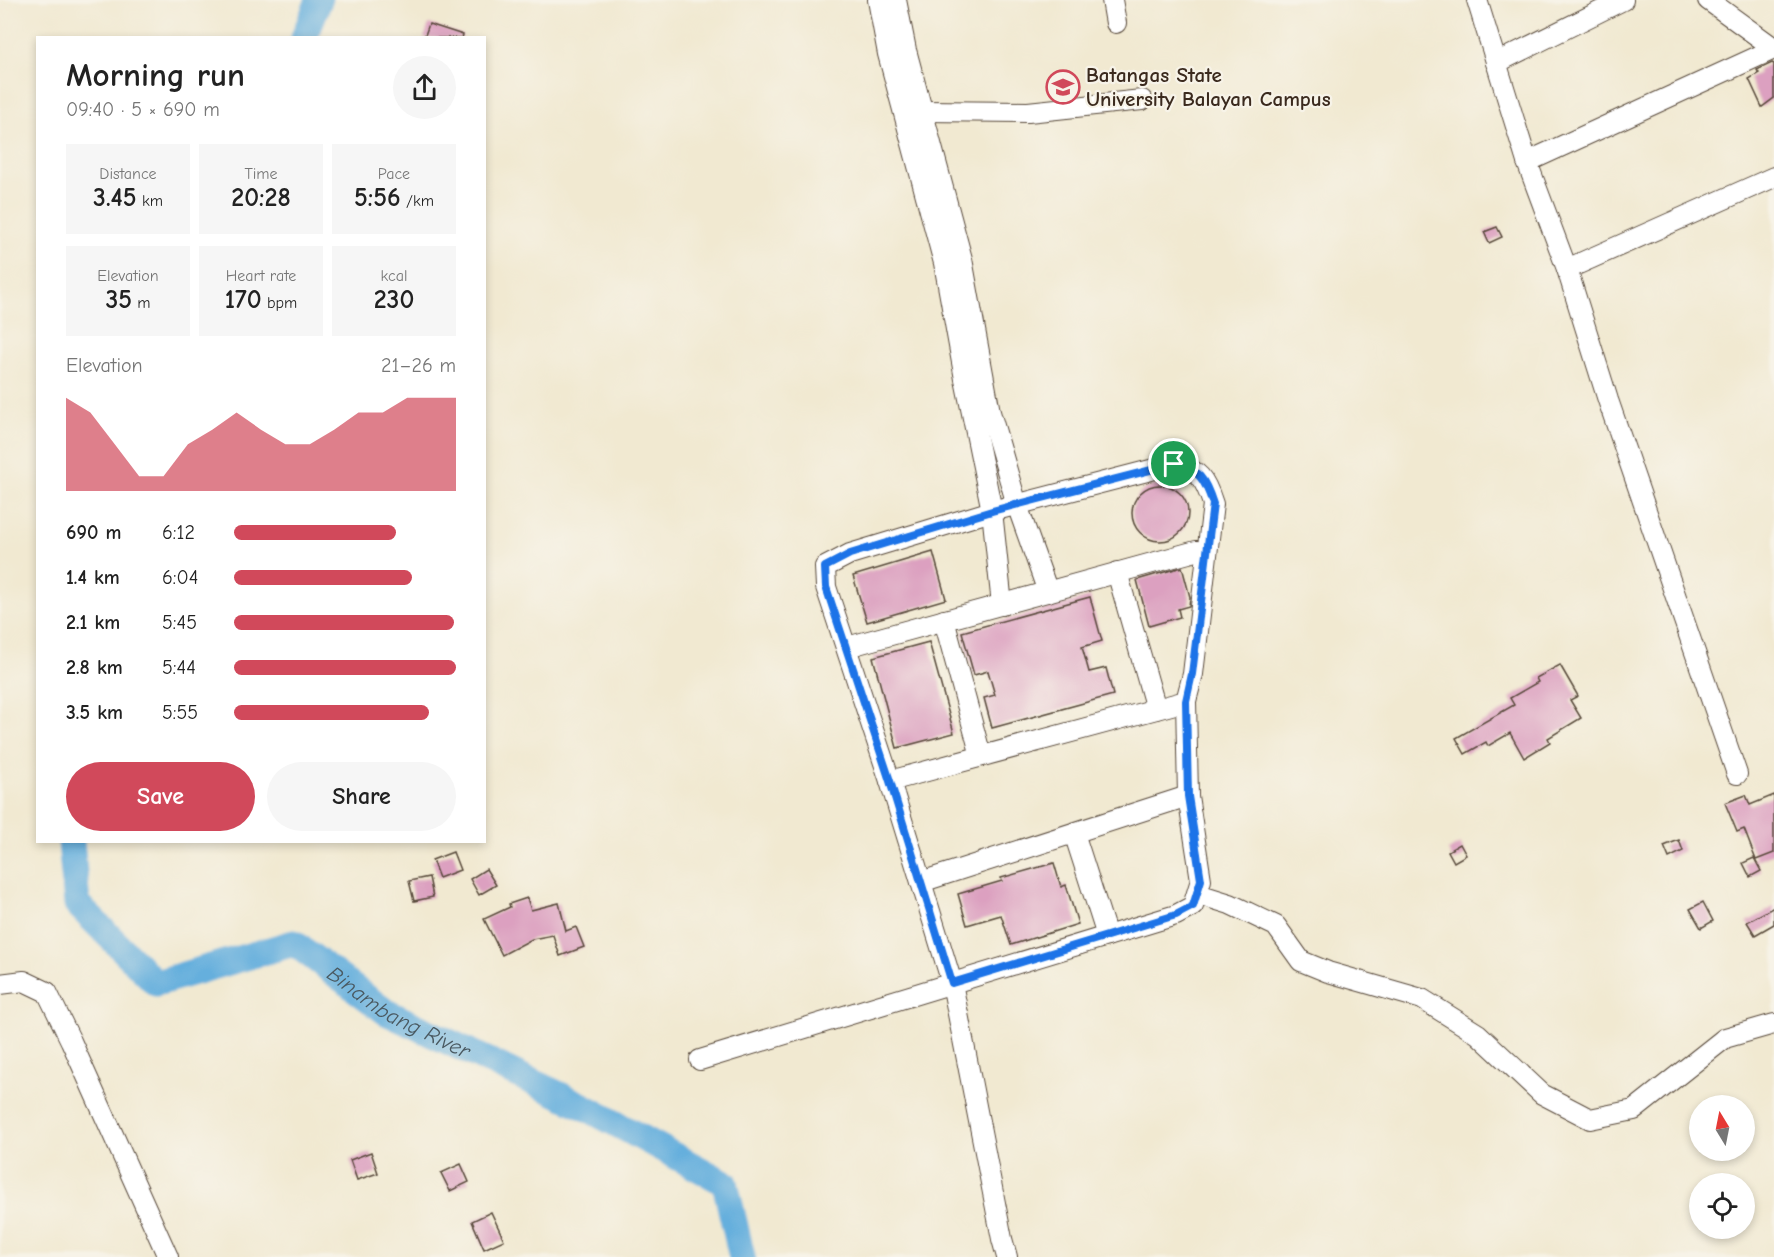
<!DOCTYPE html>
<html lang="en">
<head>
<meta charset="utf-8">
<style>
	:root { --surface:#fff; --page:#f6f6f6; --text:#222; --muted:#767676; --accent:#d1495b }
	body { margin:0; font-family:"Comic Neue",sans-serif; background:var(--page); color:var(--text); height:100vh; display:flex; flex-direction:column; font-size:22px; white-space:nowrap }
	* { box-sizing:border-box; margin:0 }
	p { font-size:20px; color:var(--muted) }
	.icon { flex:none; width:33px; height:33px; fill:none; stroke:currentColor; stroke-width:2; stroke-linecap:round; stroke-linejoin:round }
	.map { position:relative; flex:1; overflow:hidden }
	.side { position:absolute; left:36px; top:36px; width:450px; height:807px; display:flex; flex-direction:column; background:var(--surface); border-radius:0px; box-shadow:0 3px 9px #0003 }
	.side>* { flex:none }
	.needle { width:39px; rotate:350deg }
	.buttons { position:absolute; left:1689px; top:1095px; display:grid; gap:12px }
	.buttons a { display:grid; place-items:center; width:66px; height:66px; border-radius:50%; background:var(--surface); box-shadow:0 3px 9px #0003; font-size:30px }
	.pin { position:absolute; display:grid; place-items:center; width:51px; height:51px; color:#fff; margin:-26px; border:3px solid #fff; border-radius:50%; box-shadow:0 2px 6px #0007 }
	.round { display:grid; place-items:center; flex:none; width:63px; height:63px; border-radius:32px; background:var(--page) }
	.head { display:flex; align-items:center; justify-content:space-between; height:102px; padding:0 30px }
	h1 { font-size:33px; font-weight:700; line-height:45px }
	.stats { display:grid; grid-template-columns:repeat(3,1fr); gap:9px; height:102px; padding:6px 30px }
	.stats div { display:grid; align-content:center; border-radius:0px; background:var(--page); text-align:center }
	.stats b { font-size:26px; font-weight:700 }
	.stats small { font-size:16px; font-weight:400 }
	.stats p { font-size:16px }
	.chart { height:168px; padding:12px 30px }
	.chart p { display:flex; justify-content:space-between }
	.chart svg { width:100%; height:108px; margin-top:6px; fill:var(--accent); opacity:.7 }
	.cta { display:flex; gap:12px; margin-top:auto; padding:12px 30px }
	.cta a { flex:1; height:69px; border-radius:36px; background:var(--accent); color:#fff; font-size:24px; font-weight:700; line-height:69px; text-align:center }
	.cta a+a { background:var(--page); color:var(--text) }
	ul { padding:0 30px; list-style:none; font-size:20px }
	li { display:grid; grid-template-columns:96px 72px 1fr; align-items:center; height:45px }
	li i { height:15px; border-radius:8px; background:var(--accent) }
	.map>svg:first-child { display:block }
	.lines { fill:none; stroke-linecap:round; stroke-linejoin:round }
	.river { stroke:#65afdd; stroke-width:27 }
	.building { fill:#dca0c0 }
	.minor-casing { stroke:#564739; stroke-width:22 }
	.minor { stroke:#fff; stroke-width:20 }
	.route-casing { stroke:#fff; stroke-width:12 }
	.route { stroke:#1a73e8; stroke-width:8 }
	.labels { text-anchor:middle; stroke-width:4.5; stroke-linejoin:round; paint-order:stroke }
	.poi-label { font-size:21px; font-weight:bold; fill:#3b2a1e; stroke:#f7f3e8; text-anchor:start }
	.water-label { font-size:22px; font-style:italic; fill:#4a5961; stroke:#f7f3e8 }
</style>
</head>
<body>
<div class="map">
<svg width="1774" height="1257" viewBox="0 0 1774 1257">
	<rect width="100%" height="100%" fill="#f7f3e8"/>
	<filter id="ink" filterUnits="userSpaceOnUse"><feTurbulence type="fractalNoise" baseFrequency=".0167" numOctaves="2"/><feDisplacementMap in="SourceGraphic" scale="12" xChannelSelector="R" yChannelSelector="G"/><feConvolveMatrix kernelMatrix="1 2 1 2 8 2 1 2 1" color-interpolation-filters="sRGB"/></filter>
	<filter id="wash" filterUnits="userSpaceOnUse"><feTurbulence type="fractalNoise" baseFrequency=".008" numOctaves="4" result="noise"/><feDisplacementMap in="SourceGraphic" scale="24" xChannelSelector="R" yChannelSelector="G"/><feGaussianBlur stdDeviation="1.35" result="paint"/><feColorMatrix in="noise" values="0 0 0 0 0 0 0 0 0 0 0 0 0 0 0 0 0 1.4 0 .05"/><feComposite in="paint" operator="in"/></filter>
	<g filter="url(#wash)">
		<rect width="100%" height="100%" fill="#f1e9d1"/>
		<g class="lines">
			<g class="river">
				<polyline points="304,38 319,0"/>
				<path id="s1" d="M71,842L77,904L156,983L294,943L386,1012L585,1107L725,1183L742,1257"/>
			</g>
		</g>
		<g id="blocks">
			<g class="building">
				<polygon points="429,24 463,35 462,38 424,38"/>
				<polygon points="1772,63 1774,64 1774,98 1762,107 1749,79 1759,73 1757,70"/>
				<polygon points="1497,227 1502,237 1489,243 1484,232"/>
				<circle cx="1160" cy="513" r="28"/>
				<polygon points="933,552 946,599 867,622 853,576"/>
				<polygon points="1182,567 1190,597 1189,606 1178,609 1180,617 1149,626 1137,580"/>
				<polygon points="1090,597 1102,641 1082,647 1089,672 1106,668 1113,695 992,728 984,698 995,695 988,671 974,675 962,632"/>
				<polygon points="929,642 954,733 897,748 873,657"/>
				<polygon points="1560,665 1578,696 1570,700 1581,718 1548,738 1550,742 1524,758 1510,733 1488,746 1486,742 1465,754 1456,738 1514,705 1510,698 1538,682 1536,678"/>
				<polygon points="1746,795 1750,805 1774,795 1774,853 1756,860 1744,829 1737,832 1725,803"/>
				<polygon points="1679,840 1683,851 1669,858 1664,846"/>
				<polygon points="1460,844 1466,855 1454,862 1448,851"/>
				<polygon points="453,852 460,870 439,878 432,860"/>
				<polygon points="1754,858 1761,871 1750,877 1743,863"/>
				<polygon points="1054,863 1061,887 1066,885 1078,924 1011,945 1001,915 967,925 958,894 1002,881 1001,878"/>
				<polygon points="486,869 496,885 479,895 470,879"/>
				<polygon points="429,877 433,897 414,901 409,881"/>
				<polygon points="527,898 531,910 559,903 566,931 576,927 584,947 560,956 553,935 532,939 502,955 484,919 510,907 509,904"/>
				<polygon points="1703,902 1713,921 1701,928 1690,909"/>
				<polygon points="1774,907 1774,924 1755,935 1747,922"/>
				<polygon points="371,1152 378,1173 357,1180 350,1160"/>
				<polygon points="461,1164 469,1182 450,1191 441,1173"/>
				<polygon points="491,1212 504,1240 484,1249 472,1221"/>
			</g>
		</g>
	</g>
	<g filter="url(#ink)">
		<use href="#blocks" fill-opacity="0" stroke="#564739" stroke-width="1.5"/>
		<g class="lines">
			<g class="minor-casing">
				<g id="minor">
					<polyline points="878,0 888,54 944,263 965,379 992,511 1002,605"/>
					<polyline points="896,0 906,50 962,259 990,412 1017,505 1048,592"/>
					<polyline points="1112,0 1116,23"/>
					<polyline points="1477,0 1527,162 1567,269 1608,400 1737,774"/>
					<polyline points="1708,0 1774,48"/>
					<polyline points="1496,63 1623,0"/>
					<polyline points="921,111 1028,112 1142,100"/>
					<polyline points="1527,162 1774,49"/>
					<polyline points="1567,269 1774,177"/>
					<polyline points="1117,572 1156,709"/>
					<polyline points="944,620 981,756"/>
					<polyline points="847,647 1196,551 1207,552"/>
					<polyline points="890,781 1186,701"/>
					<polyline points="1074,833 1107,936"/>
					<polyline points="921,882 1188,796"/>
					<polyline points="1198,894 1230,904 1276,926 1301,961 1328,972 1422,999 1478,1034 1542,1094 1590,1119 1634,1110 1725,1038 1774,1024"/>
					<polyline points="0,984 24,981 47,992 71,1041 168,1257"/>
					<path d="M700,1060L1176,915L1193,906L1201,880L1188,796L1186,701L1193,674L1213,504C1205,479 1199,469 1174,464L992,511L850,554L825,567L826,587L890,781L952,983L1002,1239L1007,1257"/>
				</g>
			</g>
			<use href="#minor" class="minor"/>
		</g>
	</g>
	<g class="lines" filter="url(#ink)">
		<g class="route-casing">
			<path id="route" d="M1174,464C1199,469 1205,479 1213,504L1192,674L1186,701L1188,796L1201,880L1193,906L1176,915L952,983L890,781L826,587L825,567L850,554L992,511Z"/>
		</g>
		<use href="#route" class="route"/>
	</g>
	<defs>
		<g id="university-ring" transform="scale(1.725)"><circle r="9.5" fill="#f7f3e8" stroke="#d1495b" stroke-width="1.5"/><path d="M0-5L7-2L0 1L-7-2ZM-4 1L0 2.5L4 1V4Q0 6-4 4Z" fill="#d1495b"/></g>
	</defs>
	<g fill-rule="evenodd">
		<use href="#university-ring" x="1063" y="87"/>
	</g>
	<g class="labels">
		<g class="poi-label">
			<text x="1086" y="82">Batangas State<tspan x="1086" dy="24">University Balayan Campus</tspan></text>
		</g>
		<g class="water-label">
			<text dy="8" stroke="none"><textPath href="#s1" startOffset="444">Binambang River</textPath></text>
		</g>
	</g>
</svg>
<div class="buttons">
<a><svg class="needle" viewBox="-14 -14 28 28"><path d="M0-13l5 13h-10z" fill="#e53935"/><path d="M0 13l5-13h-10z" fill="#767676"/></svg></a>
<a><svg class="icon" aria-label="locate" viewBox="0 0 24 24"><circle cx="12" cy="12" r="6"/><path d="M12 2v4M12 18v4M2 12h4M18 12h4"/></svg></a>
</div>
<div class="pin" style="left:1174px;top:464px;background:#1e9e55"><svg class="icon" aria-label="arrive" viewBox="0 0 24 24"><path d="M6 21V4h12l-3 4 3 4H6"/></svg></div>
<section class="side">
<div class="head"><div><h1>Morning run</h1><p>09:40 · 5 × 690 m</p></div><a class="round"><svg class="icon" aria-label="share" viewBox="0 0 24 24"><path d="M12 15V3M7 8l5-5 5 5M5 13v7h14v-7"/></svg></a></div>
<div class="stats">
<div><p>Distance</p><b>3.45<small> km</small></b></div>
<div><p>Time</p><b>20:28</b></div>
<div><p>Pace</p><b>5:56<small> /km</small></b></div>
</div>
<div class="stats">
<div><p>Elevation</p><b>35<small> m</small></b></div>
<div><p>Heart rate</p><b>170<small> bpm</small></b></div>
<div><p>kcal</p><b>230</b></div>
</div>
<div class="chart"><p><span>Elevation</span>21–26 m</p>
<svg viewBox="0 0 160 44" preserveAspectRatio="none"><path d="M0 44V6L10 12L20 25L30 38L40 38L50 25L60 19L70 12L80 19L90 25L100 25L110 19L120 12L130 12L140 6L150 6L160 6V44z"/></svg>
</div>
<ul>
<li><b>690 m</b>6:12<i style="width:73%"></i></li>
<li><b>1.4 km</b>6:04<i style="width:80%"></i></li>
<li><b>2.1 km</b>5:45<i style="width:99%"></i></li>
<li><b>2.8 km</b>5:44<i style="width:100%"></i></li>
<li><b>3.5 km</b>5:55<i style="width:88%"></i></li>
</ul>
<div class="cta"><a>Save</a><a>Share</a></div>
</section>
</div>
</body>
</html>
